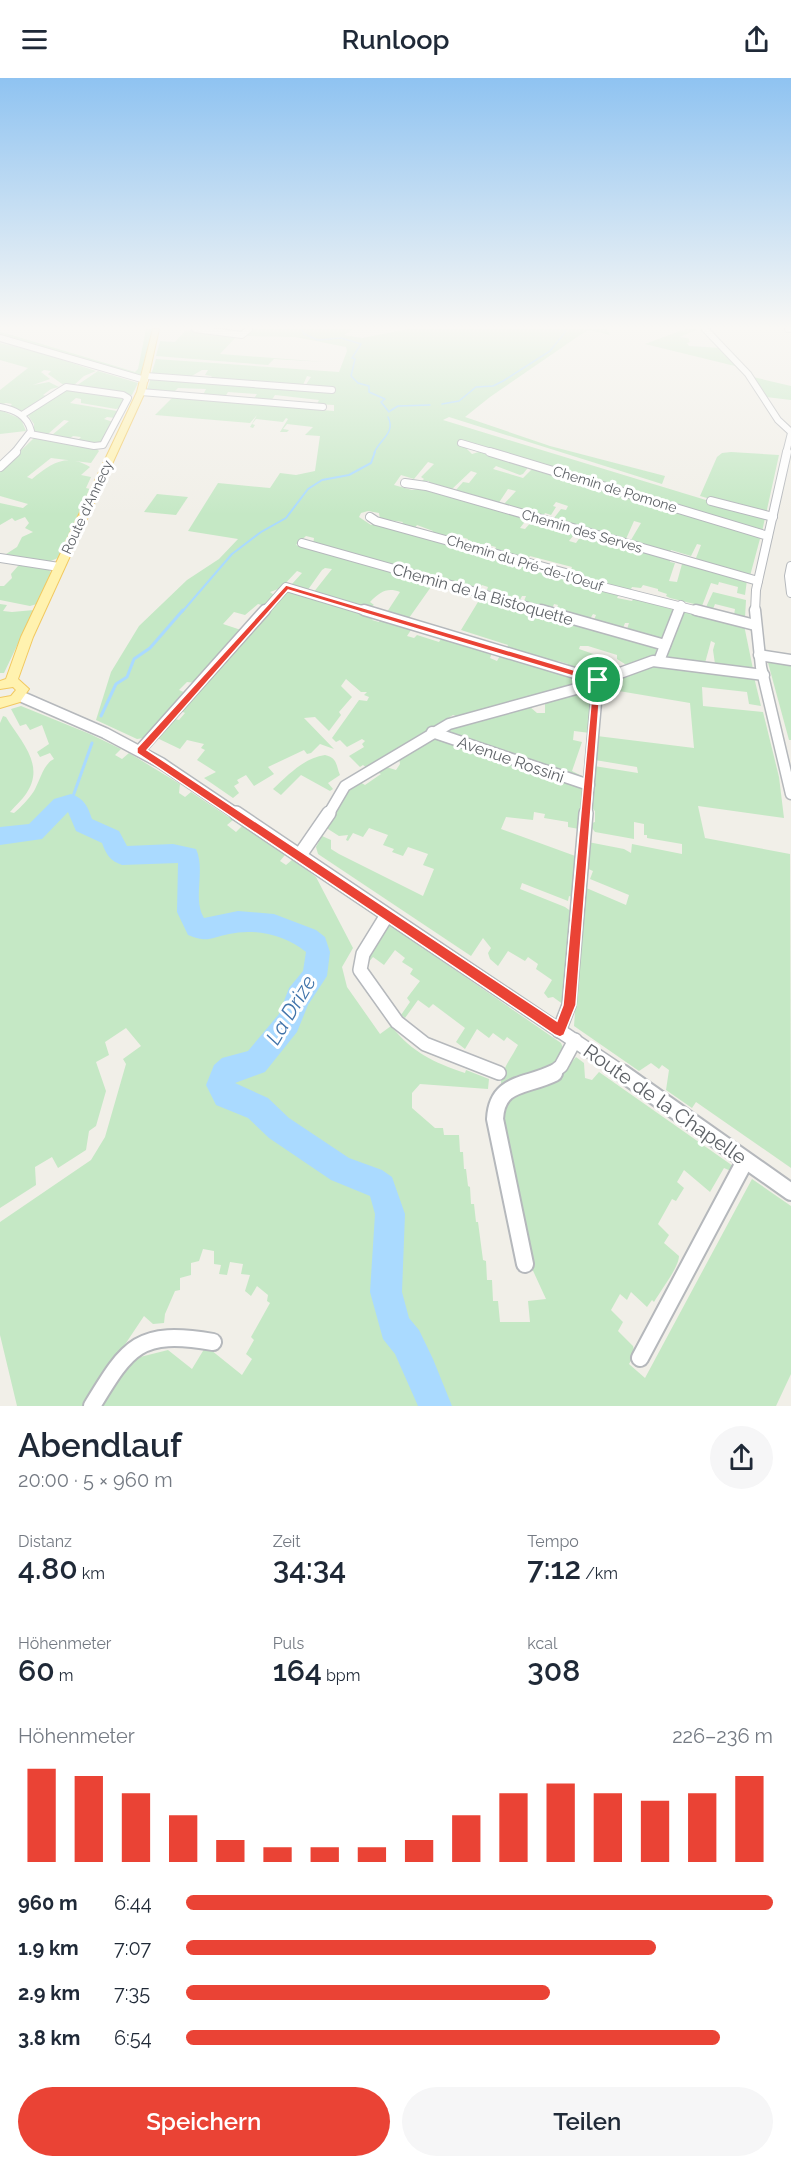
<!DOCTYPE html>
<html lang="de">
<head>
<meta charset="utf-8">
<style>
	:root { --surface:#fff; --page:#f6f6f7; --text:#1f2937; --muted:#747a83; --accent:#ea4335 }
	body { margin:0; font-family:Raleway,sans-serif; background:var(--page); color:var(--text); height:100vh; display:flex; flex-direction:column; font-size:22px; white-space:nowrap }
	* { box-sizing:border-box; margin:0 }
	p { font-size:20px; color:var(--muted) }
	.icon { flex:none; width:33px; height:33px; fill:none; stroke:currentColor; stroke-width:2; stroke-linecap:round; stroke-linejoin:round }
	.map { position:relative; height:1328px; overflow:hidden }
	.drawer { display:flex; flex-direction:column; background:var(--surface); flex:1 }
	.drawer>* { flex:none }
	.pin { position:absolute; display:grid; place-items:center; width:51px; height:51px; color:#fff; margin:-26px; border:3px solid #fff; border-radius:50%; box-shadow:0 2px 6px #0007 }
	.round { display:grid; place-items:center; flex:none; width:63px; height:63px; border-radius:32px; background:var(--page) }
	.summary { display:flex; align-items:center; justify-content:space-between; height:102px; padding:0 18px }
	h1 { font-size:33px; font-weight:600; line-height:45px }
	.stats { display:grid; grid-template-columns:repeat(3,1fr); gap:9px; height:102px; padding:6px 18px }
	.stats div { display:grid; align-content:center }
	.stats b { font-size:30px; font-weight:600 }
	.stats small { font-size:16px; font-weight:400 }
	.stats p { font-size:16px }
	.chart { height:168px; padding:12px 18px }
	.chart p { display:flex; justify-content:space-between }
	.chart svg { width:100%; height:108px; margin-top:6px; stroke:var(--accent); stroke-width:6 }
	.button { display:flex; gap:12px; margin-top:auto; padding:12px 18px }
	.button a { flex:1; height:69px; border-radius:36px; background:var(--accent); color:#fff; font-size:24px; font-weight:600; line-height:69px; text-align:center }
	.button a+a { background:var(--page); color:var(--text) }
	ul { padding:0 18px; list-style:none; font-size:20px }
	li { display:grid; grid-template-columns:96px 72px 1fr; align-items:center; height:45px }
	li i { height:15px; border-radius:8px; background:var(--accent) }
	header { display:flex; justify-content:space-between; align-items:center; height:78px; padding:0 18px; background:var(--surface); font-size:27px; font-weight:600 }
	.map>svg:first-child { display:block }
	.green { fill:#c5e8c5 }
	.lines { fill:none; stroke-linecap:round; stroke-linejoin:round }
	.stream-far2 { stroke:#aadaff; stroke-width:1.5 }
	.stream-far1 { stroke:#aadaff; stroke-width:2 }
	.stream { stroke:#aadaff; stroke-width:3 }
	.river { fill:#aadaff; fill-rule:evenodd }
	.minor-far4-casing { stroke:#b5b8bc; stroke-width:8 }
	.minor-far3-casing { stroke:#b5b8bc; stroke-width:10 }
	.minor-far2-casing { stroke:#b5b8bc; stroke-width:13 }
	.minor-far1-casing { stroke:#b5b8bc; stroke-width:16 }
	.minor-casing { stroke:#b5b8bc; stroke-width:20 }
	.major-casing { stroke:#f2c960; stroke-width:2 }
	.minor-far4 { stroke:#fff; stroke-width:6 }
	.minor-far3 { stroke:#fff; stroke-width:8 }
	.minor-far2 { stroke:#fff; stroke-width:10 }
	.minor-far1 { stroke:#fff; stroke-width:13 }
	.minor { stroke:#fff; stroke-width:16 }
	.major { fill:#fff2af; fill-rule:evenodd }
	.route { fill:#ea4335; stroke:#fff; stroke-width:1.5; fill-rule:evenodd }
	.labels { text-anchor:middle; stroke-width:6; stroke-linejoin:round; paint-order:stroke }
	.far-street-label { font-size:14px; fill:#5f6368; stroke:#fff }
	.street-label { font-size:16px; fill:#5f6368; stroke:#fff }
	.near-street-label { font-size:20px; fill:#5f6368; stroke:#fff }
	.near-water-label { font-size:21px; font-style:italic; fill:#4174aa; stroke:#fff }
</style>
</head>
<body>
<header><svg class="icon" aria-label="menu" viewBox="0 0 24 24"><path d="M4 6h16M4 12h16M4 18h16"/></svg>Runloop<svg class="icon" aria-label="share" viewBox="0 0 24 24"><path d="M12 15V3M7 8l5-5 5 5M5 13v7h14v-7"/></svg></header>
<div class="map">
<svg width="791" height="1328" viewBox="0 0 791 1328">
	<rect width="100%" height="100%" fill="#f1efe8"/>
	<g class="green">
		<polygon points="146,251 153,251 146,284 140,299 0,259 0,254 8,256 135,294 138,291"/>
		<path d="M251,251H353L344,257L362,260L408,251H607L610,257L590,252L583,255L490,319L465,339L550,368L665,398L662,406L449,339L443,342L765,440L762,454L730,445L725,440L724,442L584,400L586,397L578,395L575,398L469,369L467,371L472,376L482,373L530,387L523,396L520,397L496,388L493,391L523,400L535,388L590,408L592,406L743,452V454L761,457L750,498L699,484L696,480L701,467L697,466L691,478L671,472L669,475L634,465L631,462L641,445L634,443L626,461H622L556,443L554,440L561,431L566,432L568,428L556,424L553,428L556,429L551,437L545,435L543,439L505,428L504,426L516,413L508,411L498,426L456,414V412L463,404L469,405L477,395L471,393L451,412L429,406V403H422L424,401L421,399L434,386L428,384L414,401L401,397L394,407L412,412L425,410L524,438L523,440L527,441L520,450L525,451L534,441L577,453L569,463L576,465L583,455L671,480L670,484L675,485L669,503L677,504L682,486L686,485L747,502L745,517L737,515L738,509L719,504L718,507L711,505L702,528L670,520L666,518L667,516L658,513V511L643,507L641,510L632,509L630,513L586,501L570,494L572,489L530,478L527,482L494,473L496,469L484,466L481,469L467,465L468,461L458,458L455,462L431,456L433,453L417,447L414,451L401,447L403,444L380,441L379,435L368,433L361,435L359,439L371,447L374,445L574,500L619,516L617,520L632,523L634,520L674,532L662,560L627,551L629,545H625L623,550L594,542L596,537L593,536L590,541L556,532L558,527L554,526L552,531L524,523L526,518H522L520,522L487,512L488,509L482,507L479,510L457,504L455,506L313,466L314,460L306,458L296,467L433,506L409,540L403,542L385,537L400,514C387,509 380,514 370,524L374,527L368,531L313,515L332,491L325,490L322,492L307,513L292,506L302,495L297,493L281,510L270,514L274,517L265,528L258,526L245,537L234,534L223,546L244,553L228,564L232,565L196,605L187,604L179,612L186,615L144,660L137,661L96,642L111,594L139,548L187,502L219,481L238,461L188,453L218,405L270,410L280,395L296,397L315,393L320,358L305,357L313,349L287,346L283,351L289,352L287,354H280L288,341L286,340L283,344L256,341L252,346L255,347L253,350L250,349L257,337L250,345L155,337L172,320L334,333V327L317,326L319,322L275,317L271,323L253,322L257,316L228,314L225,319L203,317L206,311L178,310L174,314L147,312L151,300L153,299L335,314V311L305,308L311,299L307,298L303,307L277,305L276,306L209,301L212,298L205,297L208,292H202L190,299L151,297L156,281L339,294L347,273L346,269L295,259L243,258Z"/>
		<polygon points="685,251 698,251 680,259 688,260 690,264 687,265 689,268 721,270 739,289 645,266"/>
		<polygon points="186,252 238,257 220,276 325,284 274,281 268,287 156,278 160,263 175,264"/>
		<polygon points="0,265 42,275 96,293 84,298 73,308 65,308 48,296 51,293 44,292 41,294 50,301 33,307 49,304 59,309 51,311 43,317 47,318 24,333 9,329 12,326 6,325 0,327 0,312 28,290 0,282"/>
		<polygon points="98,293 138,305 132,317 76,308"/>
		<polygon points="753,299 791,308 791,322 766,319"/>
		<polygon points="66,311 124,321 120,330 116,331 81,325 81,321 76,320 70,325 117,333 115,340 107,339 104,341 113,344 104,363 95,366 77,363 81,359 73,358 69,361 52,357 69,343 64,342 48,356 34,353 34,346 27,336"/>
		<polygon points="0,332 21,341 26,353 0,356"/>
		<path d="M35,359L96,370L99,373L91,385L51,380L27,399L32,401C52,385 66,375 90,389L81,397L91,399L86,410L90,411L58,480L48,484L3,478L17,469L22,459L33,454L25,450L29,445L25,439L15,443L12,440L0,447V425L23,430L28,426L0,418V393Z"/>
		<polygon points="731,374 779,377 766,436 723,422 721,424 700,418 717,379 722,375"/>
		<polygon points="157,416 188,419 176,437 144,434"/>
		<polygon points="24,487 48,491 51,494 37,526 30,528 0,522 0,508 4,508 12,500 11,496 18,488"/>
		<polygon points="291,513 375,538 372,542 379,544 382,540 413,549 407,558 414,560 417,557 439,564 443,558 493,573 490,580 497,583 501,576 582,600 573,605 575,607 462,640 453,637 367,690 363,687 360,689 349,678 364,669 362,666 365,663 362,661 347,669 340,662 336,664 332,660 359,622 367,623 369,619 364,617 367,614 361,614 346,601 341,608 352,619 339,634 341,637 329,653 315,639 304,640 334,671 320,666 311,675 307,676 304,672 268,689 274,696 254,708 246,697 237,702 239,705 234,708 239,715 233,720 204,700 216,694 197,682 205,672 201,670 204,666 187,662 180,671 157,660 171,640 179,642 185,635 179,632 286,514"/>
		<polygon points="713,514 746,522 745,540 734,537 735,531 715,526 713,531 706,529"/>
		<polygon points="481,519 655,567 657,570 654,580 628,588 617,581 617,577 588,568 580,568 579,571 608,581 621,591 598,598 567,591 568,586 558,583 555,588 506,571 508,567 461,552"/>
		<polygon points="0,526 7,527 3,533 12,534 34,532 4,595 0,595"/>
		<polygon points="685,531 744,547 753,591 715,586 713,572 715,565 711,563 705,585 669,580 666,576"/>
		<polygon points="767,581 791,585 791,662 789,662"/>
		<polygon points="650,587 754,599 761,628 749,626 747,614 702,609 703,628 763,634 779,699 784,740 698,728 705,760 790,776 791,1090 696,1024 692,1030 666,1012 669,992 662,987 659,991 651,985 639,993 574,948 584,809 626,827 629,817 590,801 593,793 586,790 588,764 624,771 631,775 632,766 682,776 682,766 647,760 647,757 644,757 644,746 634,744 634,761 595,754 589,746 595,744 595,733 592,730 594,688 638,695 637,689 595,682 597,658 694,670 690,625 601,610 602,606"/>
		<polygon points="589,610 594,613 590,655 574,653 573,662 582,664 572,693 586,700 581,702 442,655 464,643 529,628 537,635 545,635 545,624"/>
		<path d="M21,628L90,656L121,671L115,677L122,681L129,675L180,706L179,715L185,719L191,714L233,742L227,747L236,754L242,748L285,777L280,783L286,787L293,781L316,799L353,870L342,889L347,909L380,956L391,948C413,975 433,984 465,995L466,992L489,1001L488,1011L420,1006L412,1015V1030L435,1050H443L444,1057H459L460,1074H463L464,1091H466L468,1108L470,1109L471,1126H474L476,1144H478L483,1182L486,1183L487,1202H492L493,1223H498L500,1244H530L528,1223L546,1221L529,1184L499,1032L516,1015L560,998L576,979L584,985L585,1000L592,1002L599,994L733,1088L731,1093L724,1090L710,1114L684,1092L677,1104L684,1110L676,1123L672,1121L658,1146L669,1157L664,1165L679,1178C679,1189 661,1212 654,1224L652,1222L647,1229L631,1214L627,1222L620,1216L611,1232L623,1244L618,1253L633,1268L635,1276L629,1286L645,1300L752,1101L791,1128V1296L776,1328H101L132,1281L168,1272L192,1291L206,1268L242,1297L252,1281L246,1276L254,1262L251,1259L270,1225L267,1223L268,1217L257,1208L251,1218L245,1213L250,1197L241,1196L243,1186L230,1184L227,1197L219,1196L221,1187L214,1186V1173L203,1171L199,1183L191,1185V1197L180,1200V1212L175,1213L165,1236L164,1245L153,1246L144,1238L84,1328H17L0,1257V1144L91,1082L105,1059L126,986L123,981L141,968L126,950L105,964L109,977L96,984L106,1013L96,1048L89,1053L86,1072L58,1090L52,1079L35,1089L36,1107L0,1130V645L3,638L6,639C21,664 46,687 26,716C22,722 15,728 10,734L14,735C22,728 28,722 34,713C40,703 43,686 54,681L50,675L40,679L37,674L49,666L42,647L30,652L26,646L20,648L11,631Z"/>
		<path d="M439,659L494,678L496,683L503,686L508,683L580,708L584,713L579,751L568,749V744L544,740L545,736L534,734L533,742L506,739L501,751L578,779L575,820L569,818L568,823L522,805L520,811L565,829L572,834L564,927L553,919L548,920L544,915L552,902L536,891L538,886L528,879L525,883L508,873L498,888L490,881L488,875L491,870L483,860L471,878L318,776L316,769L322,758L331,762V771L339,776L423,818L434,791L423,787L428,776L408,769L403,778L392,774L394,771L383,767L388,757L369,750L363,759L353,755L348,763L346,762L348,757L339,758L328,751L327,747C336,733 343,711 360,704L365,707L381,696L375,693L386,689L396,692L400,686L399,680L429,661Z"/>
		<path d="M325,677C338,680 336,688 340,697L328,705L333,711L330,713L301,697L281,717L273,711C288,697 304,680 325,677Z"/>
		<path d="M390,847L561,965L563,970L554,987L501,1008C500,993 512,979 518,967L507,959L504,963L493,955L489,960L477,951L465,971L456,964L465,950L433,926L429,930L418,922L405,940L401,937L410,924L407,920L420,903L410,896L413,891L402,884L405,880L395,872L384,887L373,879L368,885L367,880L384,849Z"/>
	</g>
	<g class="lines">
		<g class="stream-far2">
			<polyline points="302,251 304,256 318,262 341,260 361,266 352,280 355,281 351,298 358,305 369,308 369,314 385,321 381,324 389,334"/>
			<polyline points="442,326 459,323 476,309 493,308 503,303 550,273 566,253 564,252"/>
			<polyline points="390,333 398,328 430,327"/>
			<path d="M374,375C380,361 396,355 388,339"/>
		</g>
		<polyline class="stream-far1" points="182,534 232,476 261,454 286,440 308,411 322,402 349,397 371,385 375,374"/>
		<g class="stream">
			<polyline points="101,638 116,606 127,599 134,581 150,570 183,532"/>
			<polyline points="71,724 92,665"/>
		</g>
		<path class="river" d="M71,716C84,720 88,729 92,741L119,753L127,768L173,766L196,771C206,793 192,820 204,840L238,833L274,836L316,852L325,859L330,874L327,898L308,927L297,954L265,994L235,1005L268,1020L289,1040L349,1080L382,1092L392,1099L405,1136L402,1214L409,1240L419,1252L433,1281L452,1328H418L395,1276L383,1261L370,1214L375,1136L370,1118L331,1102L269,1060L248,1040L216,1027L206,1007L214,987L222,980L248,973L279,936L289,910L303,893L306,874C285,857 255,850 229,856C210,860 208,865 188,857L177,834L178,785L122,787C110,783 106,776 102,765L76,753L68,734L42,761L0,767V749L29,746L54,721Z"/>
		<g class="minor-far4-casing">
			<g id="minor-far4">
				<polyline points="195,251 242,257 249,251"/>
				<polyline points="705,251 748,296 778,342 791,354"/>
				<polyline points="788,251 791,251"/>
				<polyline points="0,260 145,302"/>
				<polyline points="146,298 332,312"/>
				<polyline points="141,314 323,329"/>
				<path d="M0,329C15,332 27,337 31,353L14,375"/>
				<polyline points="22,337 66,309 123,317 128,320 103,367 94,368 30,356"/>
				<polyline points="461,365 495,375"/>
				<polyline points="786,375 791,355"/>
			</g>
		</g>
		<g class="minor-far3-casing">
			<g id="minor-far3">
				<polyline points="490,374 768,458"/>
				<polyline points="0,389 16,374"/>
				<polyline points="405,405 426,408 758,503"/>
				<polyline points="711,423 773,439"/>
				<polyline points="370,439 376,443 573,497 587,505 702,534"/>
				<polyline points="302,465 547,534"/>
				<polyline points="0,480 59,489"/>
				<polyline points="791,488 789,498 791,515"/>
				<polyline points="264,534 286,509 369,534"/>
				<polyline points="678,534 681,527"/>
				<polyline points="755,534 756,512 787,374"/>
			</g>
		</g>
		<g class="minor-far2-casing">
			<g id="minor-far2">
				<polyline points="364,532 598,602 586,737"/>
				<polyline points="541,532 665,567"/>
				<polyline points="696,532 755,547"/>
				<polyline points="755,532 761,589 791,716"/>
				<polyline points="759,577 791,582"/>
				<polyline points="659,583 679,532"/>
				<polyline points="20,618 105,655 161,685 238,737"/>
				<polyline points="432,654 589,707"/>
				<polyline points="140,672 265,532"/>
				<polyline points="328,737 345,708 449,646 576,611 653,583 764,597"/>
			</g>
		</g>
		<g class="minor-far1-casing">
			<g id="minor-far1">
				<polyline points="236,735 624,996"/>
				<polyline points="300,777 329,735"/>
				<polyline points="387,837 363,876 360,892 397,944 425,966 499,995"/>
				<polyline points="559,953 569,927 586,735"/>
				<polyline points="551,996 561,988 575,962"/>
			</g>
		</g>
		<g class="minor-casing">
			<g id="minor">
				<polyline points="622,995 791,1114"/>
				<path d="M525,1186L495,1041C497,1003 526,1009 554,995"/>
				<polyline points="640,1280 745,1083"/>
				<path d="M92,1328C128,1269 138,1251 213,1264"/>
			</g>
		</g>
		<g class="major-casing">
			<polygon id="major" points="153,251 159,251 145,314 33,559 18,601 29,611 20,624 0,630 0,620 11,618 16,612 13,609 0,611 0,603 6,601 21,559 137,314"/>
		</g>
		<use href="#minor-far4" class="minor-far4"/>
		<use href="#minor-far3" class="minor-far3"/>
		<use href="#minor-far2" class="minor-far2"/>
		<use href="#minor-far1" class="minor-far1"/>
		<use href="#minor" class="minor"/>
		<use href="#major" class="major"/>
	</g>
	<linearGradient id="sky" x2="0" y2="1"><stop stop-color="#8fc3f1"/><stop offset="0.57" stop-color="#f9f8f5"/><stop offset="1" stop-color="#f9f8f5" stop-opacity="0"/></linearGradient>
	<rect width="791" height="437" fill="url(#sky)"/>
	<path class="route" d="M286,507L601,600L576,927L564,957L560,959L555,957L137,675V670ZM288,512L593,604L563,927L557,943L147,672Z"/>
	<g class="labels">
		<g class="far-street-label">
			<text transform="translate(615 411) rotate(17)" y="5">Chemin de Pomone</text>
			<text transform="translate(87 429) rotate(-65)" y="5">Route d'Annecy</text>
			<text transform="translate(582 453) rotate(16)" y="5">Chemin des Serves</text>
			<text transform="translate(525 485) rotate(17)" y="5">Chemin du Pré-de-l'Oeuf</text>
		</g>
		<g class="street-label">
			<text transform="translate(483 516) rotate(16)" y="6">Chemin de la Bistoquette</text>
			<text transform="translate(511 681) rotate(19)" y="6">Avenue Rossini</text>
		</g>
		<g class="near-street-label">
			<text transform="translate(665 1026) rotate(35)" y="7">Route de la Chapelle</text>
		</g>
		<g class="near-water-label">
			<text transform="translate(291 932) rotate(-59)" y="7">La Drize</text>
		</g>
	</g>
</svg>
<div class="pin" style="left:598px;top:602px;background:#1e9e55"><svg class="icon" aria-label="arrive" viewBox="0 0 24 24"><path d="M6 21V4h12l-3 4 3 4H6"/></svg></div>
</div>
<section class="drawer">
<div class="summary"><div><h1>Abendlauf</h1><p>20:00 · 5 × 960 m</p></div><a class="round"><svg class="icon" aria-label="share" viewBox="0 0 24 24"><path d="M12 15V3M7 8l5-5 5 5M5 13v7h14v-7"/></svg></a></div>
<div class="stats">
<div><p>Distanz</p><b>4.80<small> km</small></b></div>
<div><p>Zeit</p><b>34:34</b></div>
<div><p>Tempo</p><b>7:12<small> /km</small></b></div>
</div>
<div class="stats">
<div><p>Höhenmeter</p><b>60<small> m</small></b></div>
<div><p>Puls</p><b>164<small> bpm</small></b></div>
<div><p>kcal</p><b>308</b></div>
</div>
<div class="chart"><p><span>Höhenmeter</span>226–236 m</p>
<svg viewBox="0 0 160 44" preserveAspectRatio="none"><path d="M5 44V6M15 44V9M25 44V16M35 44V25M45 44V35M55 44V38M65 44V38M75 44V38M85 44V35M95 44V25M105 44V16M115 44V12M125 44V16M135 44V19M145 44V16M155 44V9"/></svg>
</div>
<ul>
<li><b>960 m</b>6:44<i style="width:100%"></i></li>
<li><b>1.9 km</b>7:07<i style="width:80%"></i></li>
<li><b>2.9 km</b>7:35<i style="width:62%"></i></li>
<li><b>3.8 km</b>6:54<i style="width:91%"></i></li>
</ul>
<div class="button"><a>Speichern</a><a>Teilen</a></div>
</section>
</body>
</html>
